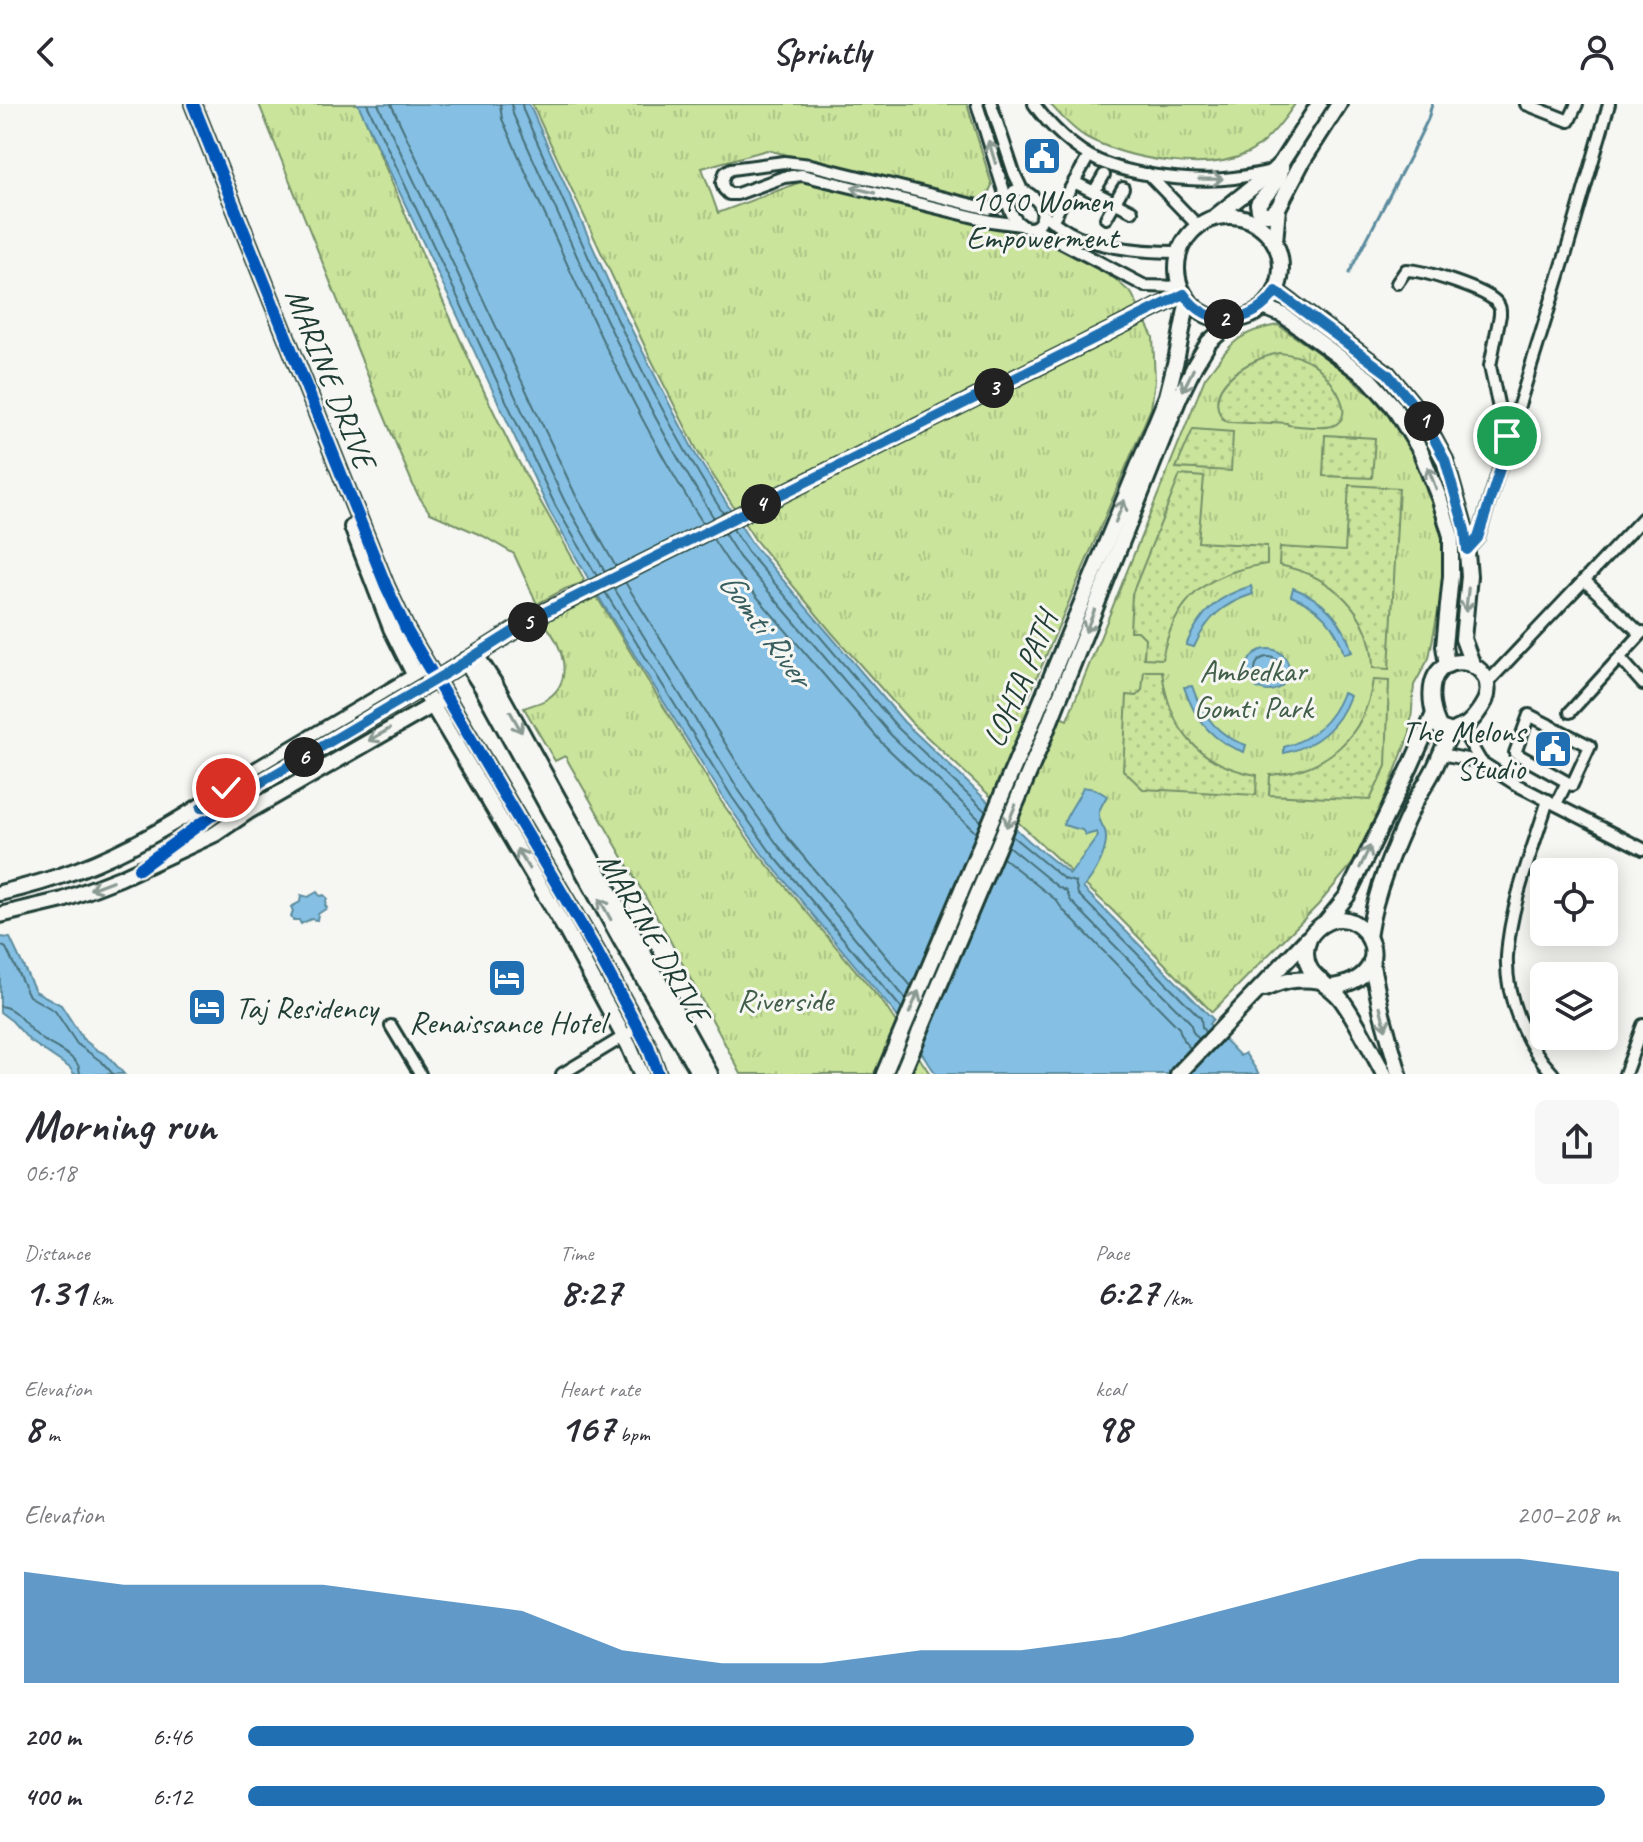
<!DOCTYPE html>
<html lang="en">
<head>
<meta charset="utf-8">
<style>
	:root { --surface:#fff; --page:#f7f7f7; --text:#2b2b33; --muted:#7c7c81; --accent:#1f6fb2 }
	body { margin:0; font-family:Caveat,sans-serif; background:var(--page); color:var(--text); height:100vh; display:flex; flex-direction:column; font-size:30px; white-space:nowrap }
	* { box-sizing:border-box; margin:0 }
	p { font-size:26px; color:var(--muted) }
	.icon { flex:none; width:44px; height:44px; fill:none; stroke:currentColor; stroke-width:2; stroke-linecap:round; stroke-linejoin:round }
	.map { position:relative; height:970px; overflow:hidden }
	.side { display:flex; flex-direction:column; background:var(--surface); flex:1 }
	.side>* { flex:none }
	.buttons { position:absolute; left:1530px; top:754px; display:grid; gap:16px }
	.buttons a { display:grid; place-items:center; width:88px; height:88px; border-radius:12px; background:var(--surface); box-shadow:0 4px 20px #0003; font-size:40px }
	.pin { position:absolute; display:grid; place-items:center; width:68px; height:68px; color:#fff; margin:-34px; border:4px solid #fff; border-radius:50%; box-shadow:0 2px 8px #0007 }
	.km { position:absolute; width:40px; height:40px; margin:-20px; border-radius:50%; background:#222; color:#fff; font-size:22px; line-height:40px; text-align:center }
	.round { display:grid; place-items:center; flex:none; width:84px; height:84px; border-radius:12px; background:var(--page) }
	.summary { display:flex; align-items:center; justify-content:space-between; height:136px; padding:0 24px }
	h1 { font-size:44px; font-weight:800; line-height:60px }
	.figures { display:grid; grid-template-columns:repeat(3,1fr); gap:12px; height:136px; padding:8px 24px }
	.figures div { display:grid; align-content:center }
	.figures b { font-size:40px; font-weight:800 }
	.figures small { font-size:22px; font-weight:400 }
	.figures p { font-size:22px }
	.chart { height:224px; padding:16px 24px }
	.chart p { display:flex; justify-content:space-between }
	.chart svg { width:100%; height:144px; margin-top:8px; fill:var(--accent); opacity:.7 }
	ul { padding:0 24px; list-style:none; font-size:26px }
	li { display:grid; grid-template-columns:128px 96px 1fr; align-items:center; height:60px }
	li i { height:20px; border-radius:10px; background:var(--accent) }
	header { display:flex; justify-content:space-between; align-items:center; height:104px; padding:0 24px; background:var(--surface); font-size:36px; font-weight:800 }
	.map>svg:first-child { display:block }
	.grass { fill:url(#grass-tufts); stroke:#749068; stroke-width:2 }
	.garden { fill:url(#garden-dots); stroke:#749068; stroke-width:2 }
	.water { fill:#85c0e4; stroke:#5c8c9e; stroke-width:2 }
	.lines { fill:none; stroke-linecap:round; stroke-linejoin:round }
	.shore { stroke:#48717a; stroke-width:2 }
	.stream { stroke:#5c8c9e; stroke-width:3 }
	.street-casing { stroke:#1f3d34; stroke-width:16 }
	.secondary-casing { stroke:#1f3d34; stroke-width:20 }
	.street { stroke:#f6f6f2; stroke-width:10 }
	.secondary { stroke:#f6f6f2; stroke-width:14 }
	.secondary-bridge-casing { stroke:#1f3d34; stroke-width:20; stroke-linecap:butt }
	.secondary-bridge { stroke:#f6f6f2; stroke-width:14 }
	.cycleway-casing { stroke:#f6f6f2; stroke-width:17 }
	.cycleway { stroke:#0057b8; stroke-width:12 }
	.oneway { stroke:#8a9a93 }
	.route-casing { stroke:#fff; stroke-width:16 }
	.route { stroke:#1f6fb2; stroke-width:10 }
	.labels { text-anchor:middle; stroke-width:6; stroke-linejoin:round; paint-order:stroke }
	.poi-label { font-size:32px; fill:#1f3d34; stroke:#f6f6f2 }
	.street-label { font-size:32px; fill:#1f3d34; stroke:#f6f6f2 }
	.park-label { font-size:32px; fill:#415e49; stroke:#f6f6f2 }
	.water-label { font-size:34px; font-style:italic; fill:#385e60; stroke:#f6f6f2 }
</style>
</head>
<body>
<header><svg class="icon" aria-label="back" viewBox="0 0 24 24"><path d="M15 5l-7 7 7 7"/></svg>Sprintly<svg class="icon" aria-label="person" viewBox="0 0 24 24"><circle cx="12" cy="8" r="4"/><path d="M4 21q1-7 8-7t8 7"/></svg></header>
<div class="map">
<svg width="1643" height="970" viewBox="0 0 1643 970">
	<defs>
		<pattern id="grass-tufts" width="24" height="20" patternUnits="userSpaceOnUse" patternTransform="scale(2)"><rect width="24" height="20" fill="#cae49b"/><path d="M3 7l-1-3M5 7V3M7 7l1-3M15 17l-1-3M17 17v-4M19 17l1-3" fill="none" stroke="#adc486"/></pattern>
		<pattern id="garden-dots" width="8" height="8" patternUnits="userSpaceOnUse" patternTransform="scale(2)"><rect width="8" height="8" fill="#cae49b"/><path d="M2 2h.1M6 6h.1" fill="none" stroke="#adc486" stroke-width="1.8" stroke-linecap="round"/></pattern>
	</defs>
	<rect width="100%" height="100%" fill="#f6f6f2"/>
	<filter id="ink" filterUnits="userSpaceOnUse"><feTurbulence type="fractalNoise" baseFrequency=".0125" numOctaves="2"/><feDisplacementMap in="SourceGraphic" scale="16" xChannelSelector="R" yChannelSelector="G"/><feConvolveMatrix kernelMatrix="1 2 1 2 8 2 1 2 1" color-interpolation-filters="sRGB"/></filter>
	<g filter="url(#ink)">
		<g class="grass">
			<path d="M259,0H359C407,115 455,230 510,341C533,387 560,430 584,475L582,479L565,485L537,500L514,450L483,432L430,409L416,388L376,292Z"/>
			<path d="M532,0H967L992,81L987,92L976,95L767,46L702,64L718,109L803,77L1044,137L1114,174L1132,190L1153,233L1155,277L1151,304L1026,599L1067,616L1205,274C1230,242 1235,228 1278,221L1337,262L1373,293L1404,331L1425,376L1444,441L1443,482L1429,554L1414,581L1410,629L1387,688L1353,759L1318,801L1212,908L1111,805L911,618L832,529L756,437L699,350L647,247Z"/>
			<path d="M1050,0H1295C1284,16 1266,40 1248,49C1205,70 1127,55 1086,33C1073,26 1060,11 1050,0Z"/>
			<path d="M597,493L721,697L760,752L884,900L930,970H741L665,827L565,652L555,657L524,604C531,601 541,599 547,595C576,576 562,539 543,518Z"/>
		</g>
		<g class="garden">
			<path d="M1279,249C1290,250 1300,252 1309,257C1325,265 1362,312 1332,322C1322,325 1299,322 1288,321L1287,319L1272,318L1271,320L1228,318L1222,314C1202,280 1252,254 1279,249Z"/>
			<polygon points="1193,325 1233,328 1231,367 1176,364"/>
			<polygon points="1325,331 1375,334 1372,374 1323,372"/>
			<path d="M1180,371L1204,373L1198,438L1267,442V460C1207,468 1174,495 1162,555L1144,554L1145,534L1138,527H1130L1132,490Z"/>
			<path d="M1349,381L1399,384L1389,565L1373,564C1372,507 1332,472 1279,461L1280,443L1345,447Z"/>
			<path d="M1144,567H1162C1169,625 1198,661 1257,671L1256,691L1143,685L1123,666L1127,591L1136,592L1142,586Z"/>
			<path d="M1373,576L1389,577L1386,662L1370,696L1269,691L1270,671C1326,667 1365,633 1373,576Z"/>
		</g>
		<g class="water">
			<path d="M358,0H529L616,195L674,309L697,353L753,441L904,618L1029,737L1070,770L1098,732L1097,728L1086,731L1082,726L1063,721C1068,707 1078,696 1083,683L1095,685L1107,692C1101,703 1095,709 1102,721C1104,725 1106,727 1106,732C1107,750 1094,771 1083,784L1213,915L1209,920L1240,952L1245,949L1259,970H936L894,908L763,751L726,698L603,500L549,406Z"/>
			<path d="M1251,482L1253,490C1222,500 1207,514 1194,543L1186,541C1200,509 1217,492 1251,482Z"/>
			<path d="M1293,484C1323,495 1344,517 1352,548L1344,550C1336,520 1319,503 1291,492Z"/>
			<circle cx="1268" cy="566" r="21"/>
			<path d="M1192,582C1201,609 1217,632 1246,641L1244,648C1212,638 1194,614 1184,583Z"/>
			<path d="M1343,589L1350,592C1339,622 1317,642 1284,649V643C1313,635 1332,617 1343,589Z"/>
			<polygon points="317,788 320,792 324,791 327,794 325,801 327,804 318,810 317,816 311,815 301,820 299,816 293,816 291,813 293,807 291,803 300,798 301,791 308,793"/>
			<polygon points="0,833 10,834 35,887 61,901 83,935 97,946 107,951 124,970 74,970 70,964 30,937 12,917 0,908"/>
		</g>
		<g class="lines">
			<g class="shore">
				<polyline points="367,0 556,403 597,472"/>
				<polyline points="378,0 565,398 605,468"/>
				<polyline points="391,0 576,392 616,463"/>
				<path d="M500,0L502,15C564,152 622,293 703,419"/>
				<path d="M512,0L513,10C575,147 633,287 714,414"/>
				<path d="M522,0L523,6C584,143 642,283 723,409"/>
				<polyline points="733,425 747,447 898,624 985,707"/>
				<polyline points="724,429 739,453 891,631 981,717"/>
				<polyline points="713,435 730,461 882,639 976,729"/>
				<polyline points="625,478 751,681 787,733 911,882"/>
				<polyline points="614,484 740,688 777,740 906,895"/>
				<polyline points="605,488 732,693 769,746 902,905"/>
				<circle cx="1268" cy="566" r="13"/>
				<polyline points="1012,732 1064,775 1075,778 1078,790 1201,914 1202,923 1205,928"/>
				<polyline points="1008,742 1058,783 1066,787 1071,797 1190,918 1193,928 1199,935"/>
				<polyline points="1003,754 1056,796 1063,806 1179,924 1183,936 1190,944"/>
				<polyline points="0,841 6,844 29,892 55,907 77,940 102,958 113,970"/>
				<path d="M0,902C18,904 25,923 39,933C50,942 66,947 76,958C80,963 79,964 80,970"/>
			</g>
			<polyline class="stream" points="1349,169 1411,50 1428,15 1432,0"/>
			<g class="street-casing">
				<g id="street">
					<polyline points="977,0 1007,97 989,105 811,61 784,58 731,65 725,69 722,79 724,85 729,90 737,90 784,73 802,71 991,117 1021,121"/>
					<polyline points="991,0 1014,69 1022,86"/>
					<path d="M1034,0C1049,22 1075,46 1099,57C1133,72 1198,79 1234,74C1247,72 1259,70 1271,67"/>
					<polyline points="1526,0 1569,17 1577,0"/>
					<polyline points="1148,70 1198,122"/>
					<polyline points="1074,78 1132,107"/>
					<path d="M1022,86C1069,109 1022,152 1007,97L1014,87Z"/>
					<polyline points="1094,88 1104,71"/>
					<path d="M1043,111C1052,116 1060,123 1069,128C1100,145 1146,148 1180,148"/>
					<polyline points="1106,114 1123,84"/>
					<polyline points="1052,117 1086,57"/>
					<polyline points="1034,124 1145,182 1181,183"/>
					<path d="M1397,179L1406,166C1423,166 1487,186 1497,199C1501,204 1500,206 1500,211L1490,262L1502,319L1509,336"/>
					<polyline points="1467,446 1478,434 1566,149 1609,0"/>
					<polyline points="1584,476 1641,530"/>
					<polyline points="1620,554 1643,580"/>
					<polyline points="1487,579 1643,414"/>
					<polyline points="1570,608 1643,528"/>
					<polyline points="1461,624 1481,658"/>
					<polyline points="1441,650 1481,658 1517,681 1643,745"/>
					<path d="M1548,696C1533,745 1510,801 1507,852C1505,893 1525,940 1553,970"/>
					<polyline points="1556,700 1567,678 1572,681 1590,642 1529,611 1515,649 1567,678"/>
					<polyline points="391,922 420,970"/>
					<polyline points="562,970 638,924"/>
					<polyline points="1625,970 1643,921"/>
				</g>
			</g>
			<g class="secondary-casing">
				<g id="secondary">
					<polyline points="193,0 386,482 407,527 597,848 648,942 658,970"/>
					<path d="M1278,104C1271,110 1266,113 1259,106L1258,100C1268,87 1283,77 1281,59"/>
					<polyline points="1216,112 1273,67 1281,59 1319,0"/>
					<circle cx="1229" cy="164" r="52"/>
					<polyline points="1275,138 1278,104 1302,58 1339,0"/>
					<polyline points="1276,187 1388,270 1420,309 1445,356 1465,426 1469,472 1463,535 1473,562"/>
					<polyline points="1263,203 1283,211 1369,275 1393,302 1420,346 1440,396 1451,432 1451,472 1444,542 1447,561"/>
					<polyline points="352,423 391,524 415,572 567,828 629,942 641,970"/>
					<polyline points="476,551 496,582 710,970"/>
					<polyline points="465,557 482,583 621,836 697,966"/>
					<polyline points="450,567 539,511 1184,190"/>
					<polyline points="171,742 238,692"/>
					<path d="M0,789C57,776 101,759 152,731C179,716 201,703 226,684L422,568"/>
					<polyline points="0,811 63,796 120,774 215,730 249,707 440,597"/>
					<polyline points="1325,819 1347,792 1411,661 1433,612"/>
					<path d="M1368,833C1375,787 1394,742 1414,700C1420,688 1429,676 1435,663C1440,653 1444,639 1451,630C1454,625 1461,624 1466,621C1473,616 1481,605 1485,597C1490,586 1488,572 1477,564C1462,553 1439,558 1433,578C1429,593 1433,612 1440,624L1452,628"/>
					<polyline points="1371,857 1382,910 1399,970"/>
					<path d="M1332,883C1403,873 1367,800 1327,818C1320,821 1312,828 1309,835C1305,845 1305,856 1310,865C1317,877 1332,883 1341,895C1358,918 1370,945 1384,970"/>
					<path d="M1265,885C1287,875 1299,874 1322,877"/>
					<polyline points="884,970 1026,634 1167,292 1177,252 1188,195"/>
					<polyline points="902,970 1041,640 1179,294 1195,261 1209,238 1235,215"/>
					<polyline points="1178,970 1308,834"/>
				</g>
			</g>
			<use href="#street" class="street"/>
			<use href="#secondary" class="secondary"/>
			<g class="secondary-bridge-casing">
				<polyline id="secondary-bridge" points="238,692 450,567"/>
			</g>
			<use href="#secondary-bridge" class="secondary-bridge"/>
			<g class="cycleway-casing">
				<g id="cycleway">
					<polyline points="193,0 386,482 407,527 597,848 648,942 658,970"/>
					<polyline points="139,765 238,692 450,567 539,511 1184,190"/>
				</g>
			</g>
			<use href="#cycleway" class="cycleway"/>
		</g>
		<defs><path id="oneway-shaft" d="M-6 0H5M1.5-3L5.5 0L1.5 3" fill="none" stroke-width="1.6" stroke-linecap="round" stroke-linejoin="round" transform="scale(2)"/></defs>
		<g class="oneway">
			<use href="#oneway-shaft" transform="translate(992 48) rotate(-107)"/>
			<use href="#oneway-shaft" transform="translate(1211 75) rotate(-1)"/>
			<use href="#oneway-shaft" transform="translate(863 86) rotate(-166)"/>
			<use href="#oneway-shaft" transform="translate(1188 276) rotate(116)"/>
			<use href="#oneway-shaft" transform="translate(1432 374) rotate(-111)"/>
			<use href="#oneway-shaft" transform="translate(1120 407) rotate(-68)"/>
			<use href="#oneway-shaft" transform="translate(1467 496) rotate(96)"/>
			<use href="#oneway-shaft" transform="translate(1090 517) rotate(112)"/>
			<use href="#oneway-shaft" transform="translate(516 618) rotate(61)"/>
			<use href="#oneway-shaft" transform="translate(379 631) rotate(150)"/>
			<use href="#oneway-shaft" transform="translate(1011 712) rotate(113)"/>
			<use href="#oneway-shaft" transform="translate(1365 753) rotate(-65)"/>
			<use href="#oneway-shaft" transform="translate(523 755) rotate(-121)"/>
			<use href="#oneway-shaft" transform="translate(101 781) rotate(159)"/>
			<use href="#oneway-shaft" transform="translate(605 805) rotate(-119)"/>
			<use href="#oneway-shaft" transform="translate(914 898) rotate(-67)"/>
			<use href="#oneway-shaft" transform="translate(1383 914) rotate(76)"/>
		</g>
	</g>
	<g class="lines" filter="url(#ink)">
		<g class="route-casing">
			<path id="route" d="M226,684L201,704L238,692L450,567L539,511L1184,190C1209,226 1253,222 1276,187L1388,270L1420,309L1445,356L1465,426L1467,446L1478,434L1509,336L1507,332"/>
		</g>
		<use href="#route" class="route"/>
	</g>
	<defs>
		<g id="civic-square" transform="scale(2)"><rect x="-9" y="-9" width="18" height="18" rx="4" fill="#1f6fb2" stroke="#f6f6f2"/><path d="M-.6-6.5H3V-4.5H.6V-3L4-1V1h2V6H-6V1h2V-1L-.6-3ZM-1.2 2.5V6h2.4V2.5Z" fill="#fff"/></g>
		<g id="hotel-square" transform="scale(2)"><rect x="-9" y="-9" width="18" height="18" rx="4" fill="#1f6fb2" stroke="#f6f6f2"/><path d="M-6-4.5h1.5V1H6V5H4.5V3h-9V5H-6ZM-4 0a1.8 1.8 0 1 1 3.6 0ZM.5 0V-2.5h3Q6-2.5 6 0Z" fill="#fff"/></g>
	</defs>
	<g fill-rule="evenodd">
		<use href="#civic-square" x="1042" y="52"/>
		<use href="#civic-square" x="1553" y="645"/>
		<use href="#hotel-square" x="507" y="874"/>
		<use href="#hotel-square" x="207" y="903"/>
	</g>
	<g class="labels">
		<g class="poi-label">
			<text x="1042" y="107">1090 Women<tspan x="1042" dy="37">Empowerment</tspan></text>
			<text x="1525" y="638" text-anchor="end">The Melons<tspan x="1525" dy="37">Studio</tspan></text>
			<text x="235" y="914" text-anchor="start">Taj Residency</text>
			<text x="507" y="929">Renaissance Hotel</text>
		</g>
		<g class="street-label">
			<text transform="translate(331 274) rotate(68)" y="11">MARINE DRIVE</text>
			<text transform="translate(1020 575) rotate(-67)" y="11">LOHIA PATH</text>
			<text transform="translate(654 833) rotate(60)" y="11">MARINE DRIVE</text>
		</g>
		<g class="park-label">
			<text x="1253" y="577">Ambedkar<tspan x="1253" dy="37">Gomti Park</tspan></text>
			<text x="785" y="907">Riverside</text>
		</g>
		<g class="water-label">
			<text transform="translate(766 524) rotate(54)" y="12">Gomti River</text>
		</g>
	</g>
</svg>
<div class="buttons">
<a><svg class="icon" aria-label="locate" viewBox="0 0 24 24"><circle cx="12" cy="12" r="6"/><path d="M12 2v4M12 18v4M2 12h4M18 12h4"/></svg></a>
<a><svg class="icon" aria-label="layers" viewBox="0 0 24 24"><path d="M12 4l9 5-9 5-9-5zM3 14l9 5 9-5"/></svg></a>
</div>
<div class="pin" style="left:1507px;top:332px;background:#1e9e55"><svg class="icon" aria-label="arrive" viewBox="0 0 24 24"><path d="M6 21V4h12l-3 4 3 4H6"/></svg></div>
<div class="pin" style="left:226px;top:684px;background:#d93025"><svg class="icon" aria-label="check" viewBox="0 0 24 24"><path d="M5 12l5 5 9-10"/></svg></div>
<b class="km" style="left:1424px;top:317px">1</b>
<b class="km" style="left:1224px;top:215px">2</b>
<b class="km" style="left:994px;top:284px">3</b>
<b class="km" style="left:761px;top:400px">4</b>
<b class="km" style="left:528px;top:518px">5</b>
<b class="km" style="left:304px;top:653px">6</b>
</div>
<section class="side">
<div class="summary"><div><h1>Morning run</h1><p>06:18</p></div><a class="round"><svg class="icon" aria-label="share" viewBox="0 0 24 24"><path d="M12 15V3M7 8l5-5 5 5M5 13v7h14v-7"/></svg></a></div>
<div class="figures">
<div><p>Distance</p><b>1.31<small> km</small></b></div>
<div><p>Time</p><b>8:27</b></div>
<div><p>Pace</p><b>6:27<small> /km</small></b></div>
</div>
<div class="figures">
<div><p>Elevation</p><b>8<small> m</small></b></div>
<div><p>Heart rate</p><b>167<small> bpm</small></b></div>
<div><p>kcal</p><b>98</b></div>
</div>
<div class="chart"><p><span>Elevation</span>200–208 m</p>
<svg viewBox="0 0 160 44" preserveAspectRatio="none"><path d="M0 44V10L10 14L20 14L30 14L40 18L50 22L60 34L70 38L80 38L90 34L100 34L110 30L120 22L130 14L140 6L150 6L160 10V44z"/></svg>
</div>
<ul>
<li><b>200 m</b>6:46<i style="width:69%"></i></li>
<li><b>400 m</b>6:12<i style="width:99%"></i></li>
</ul>
</section>
</body>
</html>
